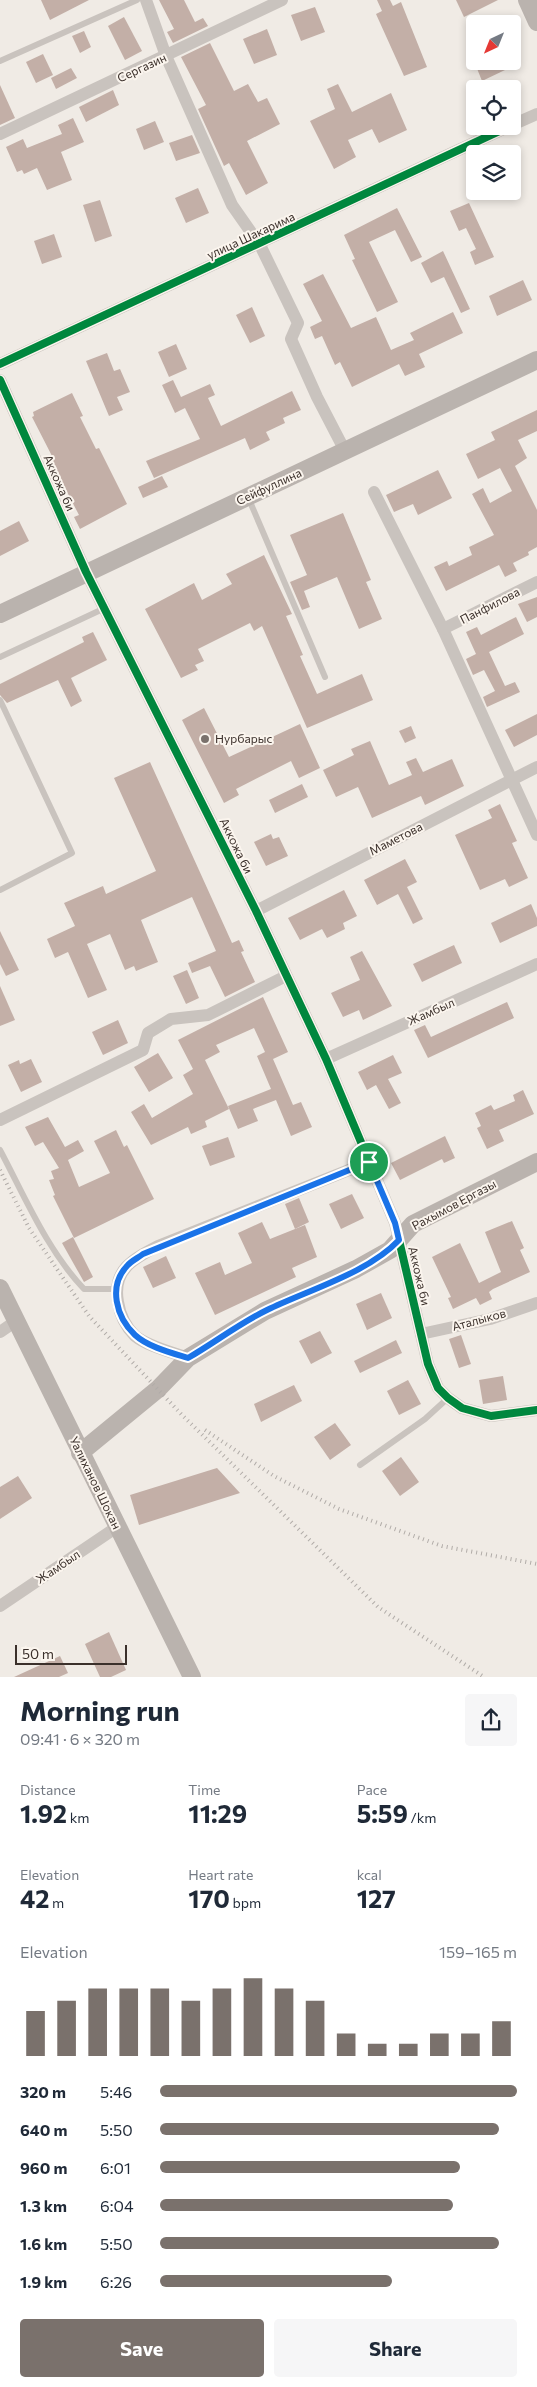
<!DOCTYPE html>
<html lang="en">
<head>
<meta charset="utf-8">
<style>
	:root { --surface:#fff; --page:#f6f6f7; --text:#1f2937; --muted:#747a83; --accent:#7a716c }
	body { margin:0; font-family:Commissioner,sans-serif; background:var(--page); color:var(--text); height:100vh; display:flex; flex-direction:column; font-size:19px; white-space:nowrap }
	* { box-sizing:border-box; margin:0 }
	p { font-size:16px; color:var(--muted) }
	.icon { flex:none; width:28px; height:28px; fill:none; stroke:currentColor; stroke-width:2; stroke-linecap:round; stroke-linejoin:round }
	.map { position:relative; height:1677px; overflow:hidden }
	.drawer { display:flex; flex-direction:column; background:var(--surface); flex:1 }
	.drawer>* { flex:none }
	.needle { width:32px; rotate:223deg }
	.tools { position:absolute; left:466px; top:15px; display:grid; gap:10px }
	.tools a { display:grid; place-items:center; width:55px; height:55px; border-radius:5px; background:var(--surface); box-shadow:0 2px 8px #0003; font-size:25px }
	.scale { position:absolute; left:15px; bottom:12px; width:112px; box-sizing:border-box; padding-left:5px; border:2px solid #3b302b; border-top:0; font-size:14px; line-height:18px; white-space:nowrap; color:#3b302b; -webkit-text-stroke:4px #fbf5ee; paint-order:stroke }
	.pin { position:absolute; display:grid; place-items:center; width:42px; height:42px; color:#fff; margin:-21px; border:2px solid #fff; border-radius:50%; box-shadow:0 1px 5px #0007 }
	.round { display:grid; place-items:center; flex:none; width:52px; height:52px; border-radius:5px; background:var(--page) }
	.head { display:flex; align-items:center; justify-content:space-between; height:85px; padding:0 20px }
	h1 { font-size:28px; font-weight:700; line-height:38px }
	.metrics { display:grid; grid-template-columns:repeat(3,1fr); gap:8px; height:85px; padding:5px 20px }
	.metrics div { display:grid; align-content:center }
	.metrics b { font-size:25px; font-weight:700 }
	.metrics small { font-size:14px; font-weight:400 }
	.metrics p { font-size:14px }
	.chart { height:140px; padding:10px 20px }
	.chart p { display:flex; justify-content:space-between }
	.chart svg { width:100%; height:90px; margin-top:5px; stroke:var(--accent); stroke-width:6 }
	.action { display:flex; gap:10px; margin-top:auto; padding:10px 20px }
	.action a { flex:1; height:58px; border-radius:5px; background:var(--accent); color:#fff; font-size:20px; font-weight:700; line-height:58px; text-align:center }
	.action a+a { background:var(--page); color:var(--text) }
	ul { padding:0 20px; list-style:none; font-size:16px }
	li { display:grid; grid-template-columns:80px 60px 1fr; align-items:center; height:38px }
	li i { height:12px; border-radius:6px; background:var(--accent) }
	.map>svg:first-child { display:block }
	.building { fill:#c3afa7 }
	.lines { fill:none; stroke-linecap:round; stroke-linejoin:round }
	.lane { stroke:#c9c3be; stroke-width:6 }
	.street { stroke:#c9c3be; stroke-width:12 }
	.secondary { stroke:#bab3ae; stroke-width:18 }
	.rail { stroke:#b1aca8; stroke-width:4; stroke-dasharray:1 4; stroke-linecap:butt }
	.cycleway-casing { stroke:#fbf5ee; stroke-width:11 }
	.cycleway { stroke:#00873e; stroke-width:8 }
	.route-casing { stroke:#fff; stroke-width:10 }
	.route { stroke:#1a73e8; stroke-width:6 }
	.poi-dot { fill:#7a716c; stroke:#fbf5ee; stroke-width:2 }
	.labels { text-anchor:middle; stroke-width:4; stroke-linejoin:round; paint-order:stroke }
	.street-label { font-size:12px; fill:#3b302b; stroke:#fbf5ee }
	.poi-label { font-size:12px; fill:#3b302b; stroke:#fbf5ee; text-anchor:start }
</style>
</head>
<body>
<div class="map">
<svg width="537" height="1677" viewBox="0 0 537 1677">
	<rect width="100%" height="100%" fill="#f0ebe5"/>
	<g class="building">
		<polygon points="41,0 89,0 50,20"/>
		<polygon points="159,0 184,0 195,22 203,18 208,26 173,43 167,32 174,29"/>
		<polygon points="377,0 390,0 393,6 401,2 427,67 404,76 376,14 382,11"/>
		<polygon points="456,0 498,0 464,17"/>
		<polygon points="315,7 325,32 301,41 291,15"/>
		<polygon points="124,17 142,51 125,60 108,26"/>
		<polygon points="267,29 277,55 254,64 243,39"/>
		<polygon points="84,31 91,47 80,53 72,36"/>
		<polygon points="210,43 234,91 248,84 258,102 267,98 280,124 247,141 268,183 246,195 229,163 224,166 198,109 206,105 181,57"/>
		<polygon points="43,54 53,75 36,83 26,62"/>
		<polygon points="474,61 501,61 505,70 482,81"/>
		<polygon points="71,68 77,78 56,89 51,78"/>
		<polygon points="338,84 352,112 391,93 407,130 379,143 372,129 348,140 356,157 334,169 310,121 335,109 327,89"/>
		<polygon points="0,85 15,118 0,125"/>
		<polygon points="113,90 119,105 86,122 79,107"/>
		<polygon points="73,118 84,142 61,152 72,180 47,190 37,168 24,174 22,170 17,172 6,147 23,139 27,148 62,134 58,125"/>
		<polygon points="155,121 164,142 144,150 136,129"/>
		<polygon points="192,135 200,153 176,161 169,143"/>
		<polygon points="198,188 209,213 186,223 175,198"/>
		<polygon points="100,200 112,236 95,242 83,205"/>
		<polygon points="469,203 494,257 475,265 470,252 476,249 466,228 459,231 450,211"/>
		<polygon points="397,208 422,257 411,262 395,230 369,242 398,302 377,312 352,260 355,259 344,235"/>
		<polygon points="54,234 62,257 42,264 34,241"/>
		<polygon points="443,251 470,309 461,313 444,277 431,283 421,263"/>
		<polygon points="323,274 351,328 376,317 391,350 414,340 410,333 453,312 463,333 419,354 425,367 405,376 399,364 352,387 340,362 335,365 322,336 315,339 310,327 322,321 303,284"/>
		<polygon points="523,280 532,300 497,316 489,296"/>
		<polygon points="252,307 265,336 250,343 236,315"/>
		<polygon points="176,344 187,369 169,377 158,352"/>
		<polygon points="107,353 114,371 120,369 130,392 117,397 123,410 109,416 86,361"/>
		<polygon points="173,380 181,397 210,384 215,395 208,398 221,426 292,391 301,410 283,418 285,423 266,432 270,440 250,450 245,438 154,478 146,461 200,439 185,408 175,413 162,385"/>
		<polygon points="72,393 83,416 80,417 96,449 99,448 127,504 80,529 74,517 79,515 49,457 52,456 32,417 34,416 33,412"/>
		<polygon points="537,410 537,431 518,440 527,458 515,466 537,510 537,547 528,552 529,555 513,563 517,571 505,577 499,565 446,591 434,567 447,561 449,566 472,555 469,547 494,535 472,494 483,488 490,503 512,491 500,468 478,479 466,454 495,440 491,432"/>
		<polygon points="438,470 452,498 418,515 413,504 394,512 386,495"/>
		<polygon points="162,476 168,487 143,498 138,487"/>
		<polygon points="343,513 371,580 366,582 382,619 359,629 337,577 304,591 310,607 302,610 290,582 307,575 290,535"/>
		<polygon points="19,521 29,541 0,556 0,531"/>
		<polygon points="264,555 292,614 286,616 303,655 300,656 317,694 362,674 373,700 307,728 262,626 254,631 250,623 198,649 204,661 195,665 198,670 181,678 145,609 194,583 202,600 232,584 226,574"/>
		<polygon points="537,597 537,617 527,622 518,604"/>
		<polygon points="516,617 524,634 489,652 505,686 515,682 520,692 487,707 483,697 495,691 484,670 473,675 466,659 476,654 466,632 477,627 481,635"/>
		<polygon points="93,632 107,660 71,678 82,701 71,707 58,680 7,703 0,695 0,684 84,642 82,637"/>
		<polygon points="204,708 229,757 300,724 320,768 299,778 291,761 236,789 239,795 224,803 182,720"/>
		<polygon points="537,714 537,735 514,747 505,730"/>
		<polygon points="411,726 416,738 405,743 399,731"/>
		<polygon points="370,741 389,785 412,775 406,762 416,758 423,772 452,759 464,786 425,805 421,796 372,818 358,787 336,797 323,770 354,755 351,749"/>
		<polygon points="150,762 232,943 239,940 244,951 241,952 255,982 225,997 210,966 192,973 188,963 216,951 192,897 141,920 158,962 136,971 134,966 125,970 110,934 87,944 107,990 88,998 68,952 55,958 47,939 75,926 64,903 103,886 106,894 156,871 114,778"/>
		<polygon points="302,784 308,797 275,813 269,800"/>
		<polygon points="500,804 517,841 512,843 528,878 509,887 505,879 480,890 455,835 492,818 488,810"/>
		<polygon points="271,834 273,839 279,837 288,856 266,866 254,842"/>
		<polygon points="405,859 417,882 407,887 423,919 413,924 398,894 377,905 364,880"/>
		<polygon points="344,890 357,916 343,923 345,929 327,938 322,929 300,940 288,918"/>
		<polygon points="531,904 537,918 537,926 500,943 491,923"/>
		<polygon points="0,931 19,970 6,976 0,964"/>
		<polygon points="454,945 462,963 422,982 413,964"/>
		<polygon points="362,951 392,1006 363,1020 359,1010 343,1017 331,993 360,980 350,957"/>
		<polygon points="187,970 199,998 186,1004 173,976"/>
		<polygon points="0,986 15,1020 0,1026"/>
		<polygon points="263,997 288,1052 273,1059 293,1105 301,1102 312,1127 291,1136 276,1100 253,1109 258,1121 238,1129 228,1106 271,1089 257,1056 265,1052 254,1028 216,1045 220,1052 205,1060 229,1109 205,1121 207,1127 191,1134 188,1127 151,1145 131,1112 144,1104 152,1118 193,1094 183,1075 193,1069 178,1040"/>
		<polygon points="507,1002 514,1018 428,1058 414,1030 425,1025 431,1037"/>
		<polygon points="118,1020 128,1043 103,1055 92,1032"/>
		<polygon points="158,1053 173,1078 149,1092 134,1067"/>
		<polygon points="393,1055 402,1073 388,1079 401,1103 389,1109 376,1085 367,1090 358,1072"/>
		<polygon points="31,1059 42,1082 21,1092 8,1065 19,1060 20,1064"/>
		<polygon points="523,1090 534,1114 499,1130 504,1141 487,1149 477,1128 481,1126 475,1113 491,1105 494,1110 515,1101 513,1095"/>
		<polygon points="48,1117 65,1147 78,1140 84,1151 68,1160 79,1187 110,1173 94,1141 116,1130 124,1147 127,1145 154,1199 74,1238 53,1196 55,1195 49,1180 54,1179 51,1171 59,1168 43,1142 35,1146 25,1127"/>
		<polygon points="445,1136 455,1158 444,1163 442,1159 400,1180 391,1163"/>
		<polygon points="228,1137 235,1157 210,1166 202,1146"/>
		<polygon points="352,1194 364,1218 341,1229 329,1204"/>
		<polygon points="299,1198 309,1222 295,1229 285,1204"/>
		<polygon points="512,1221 524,1248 520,1250 530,1272 493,1289 489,1292 492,1299 480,1305 476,1298 453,1309 448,1298 451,1297 432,1257 460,1243 479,1283 501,1272 485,1232"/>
		<polygon points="262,1222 270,1239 305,1225 317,1257 292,1268 296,1277 215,1315 195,1273 220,1262 225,1275 252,1263 238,1233"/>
		<polygon points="73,1237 93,1277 84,1282 62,1243"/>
		<polygon points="166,1256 176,1278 153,1288 143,1267"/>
		<polygon points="381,1293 392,1318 367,1330 356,1304"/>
		<polygon points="320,1331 332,1353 311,1364 299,1341"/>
		<polygon points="461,1335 471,1364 459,1368 449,1339"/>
		<polygon points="396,1340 402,1353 360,1373 354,1361"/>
		<polygon points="503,1376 507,1400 483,1404 479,1380"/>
		<polygon points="408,1380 421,1404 399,1415 387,1391"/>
		<polygon points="294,1385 302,1401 261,1422 254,1404"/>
		<polygon points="335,1423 351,1445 330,1460 314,1437"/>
		<polygon points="401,1457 419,1482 400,1496 382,1471"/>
		<polygon points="217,1468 240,1493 139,1525 130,1495"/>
		<polygon points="18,1476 32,1498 0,1519 0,1487"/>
		<polygon points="109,1632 126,1670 111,1677 100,1677 85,1644"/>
		<polygon points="60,1656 68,1673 59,1677 14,1677"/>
	</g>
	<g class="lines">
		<g class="lane">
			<polyline points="0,61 137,0"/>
			<polyline points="248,497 325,677"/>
			<polyline points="0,657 105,608"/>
			<polyline points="0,700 72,853 0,890"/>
			<path d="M0,1150C25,1197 47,1250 84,1289H115"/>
			<polyline points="360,1465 425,1419 448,1398"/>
		</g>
		<g class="street">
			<polyline points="146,0 166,56 232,205 260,245 298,323 291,339 317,397 345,451"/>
			<polyline points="512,125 537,114"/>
			<polyline points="0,134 282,0"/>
			<polyline points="0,364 510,126"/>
			<polyline points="0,380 86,572 256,911 326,1059 395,1223 428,1364 438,1388 448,1398 462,1408 491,1416 537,1410"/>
			<polyline points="374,492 443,629 537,835"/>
			<polyline points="443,629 537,582"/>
			<polyline points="256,911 537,767"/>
			<polyline points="326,1059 537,964"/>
			<polyline points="0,1120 143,1050 148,1033 171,1019 208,1015 286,976"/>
			<polyline points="0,1332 16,1321"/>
			<polyline points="421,1334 490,1319 537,1303"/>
			<path d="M188,1358C172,1352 149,1347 135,1336C126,1327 120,1315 118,1302C112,1270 133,1259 158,1246L369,1162"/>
			<polyline points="0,1606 117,1527"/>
		</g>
		<g class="secondary">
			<polyline points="527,0 537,22"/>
			<polyline points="0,614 537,360"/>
			<polyline points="0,1288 192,1677"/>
			<polyline points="80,1453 158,1389 188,1358 265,1311 356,1269 390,1250 413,1224 537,1162"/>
		</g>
		<g class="rail">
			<polyline points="0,1170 29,1228 89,1316 182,1415 378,1607 484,1677"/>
			<polyline points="205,1430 274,1476 339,1509 442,1546 537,1564"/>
		</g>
		<g class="cycleway-casing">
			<g id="cycleway">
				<polyline points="0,364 510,126"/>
				<polyline points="0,380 86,572 256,911 326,1059 395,1223 428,1364 438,1388 448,1398 462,1408 491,1416 537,1410"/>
			</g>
		</g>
		<use href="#cycleway" class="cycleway"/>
	</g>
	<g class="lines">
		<g class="route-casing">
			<path id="route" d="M369,1162L395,1223L399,1240C368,1273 308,1290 267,1310C240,1323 214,1343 188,1358C172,1353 148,1347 135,1335C116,1317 108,1286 127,1266C131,1261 138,1258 143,1254Z"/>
		</g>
		<use href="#route" class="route"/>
	</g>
	<circle class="poi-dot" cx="205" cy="739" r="5"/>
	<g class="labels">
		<g class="street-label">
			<text transform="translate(142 68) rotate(-25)" y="4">Сергазин</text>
			<text transform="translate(251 236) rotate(-25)" y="4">улица Шакарима</text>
			<text transform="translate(59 483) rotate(66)" y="4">Аккожа би</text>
			<text transform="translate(269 487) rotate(-25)" y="4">Сейфуллина</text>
			<text transform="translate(490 606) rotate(-27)" y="4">Панфилова</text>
			<text transform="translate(396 839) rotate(-27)" y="4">Маметова</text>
			<text transform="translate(236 846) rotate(64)" y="4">Аккожа би</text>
			<text transform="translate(431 1012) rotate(-24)" y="4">Жамбыл</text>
			<text transform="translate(454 1205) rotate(-28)" y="4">Рахымов Ергазы</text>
			<text transform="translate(419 1276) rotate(77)" y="4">Аккожа би</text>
			<text transform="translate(479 1320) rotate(-15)" y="4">Аталыков</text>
			<text transform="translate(95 1483) rotate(64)" y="4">Уалиханов Шокан</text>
			<text transform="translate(58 1567) rotate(-34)" y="4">Жамбыл</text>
		</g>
		<g class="poi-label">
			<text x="215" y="743">Нурбарыс</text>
		</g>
	</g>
</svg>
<div class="tools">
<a><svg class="needle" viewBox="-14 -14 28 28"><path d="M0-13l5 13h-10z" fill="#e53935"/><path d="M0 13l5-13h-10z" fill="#747a83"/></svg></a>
<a><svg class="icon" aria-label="locate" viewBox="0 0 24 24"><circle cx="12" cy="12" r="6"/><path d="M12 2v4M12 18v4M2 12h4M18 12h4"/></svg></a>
<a><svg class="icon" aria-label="layers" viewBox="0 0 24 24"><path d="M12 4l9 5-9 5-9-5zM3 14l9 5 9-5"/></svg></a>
</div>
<div class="scale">50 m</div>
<div class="pin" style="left:369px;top:1162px;background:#1e9e55"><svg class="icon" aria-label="arrive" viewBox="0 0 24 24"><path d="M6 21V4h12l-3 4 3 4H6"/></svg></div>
</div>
<section class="drawer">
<div class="head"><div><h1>Morning run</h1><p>09:41 · 6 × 320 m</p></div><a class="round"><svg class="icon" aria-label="share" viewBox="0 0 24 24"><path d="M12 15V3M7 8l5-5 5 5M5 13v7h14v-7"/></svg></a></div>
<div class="metrics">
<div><p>Distance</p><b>1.92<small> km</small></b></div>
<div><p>Time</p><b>11:29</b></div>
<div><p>Pace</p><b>5:59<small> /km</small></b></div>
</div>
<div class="metrics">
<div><p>Elevation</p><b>42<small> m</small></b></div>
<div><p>Heart rate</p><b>170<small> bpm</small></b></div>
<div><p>kcal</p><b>127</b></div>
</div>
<div class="chart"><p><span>Elevation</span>159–165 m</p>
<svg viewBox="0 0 160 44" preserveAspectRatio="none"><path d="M5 44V22M15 44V17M25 44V11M35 44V11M45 44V11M55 44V17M65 44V11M75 44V6M85 44V11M95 44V17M105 44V33M115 44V38M125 44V38M135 44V33M145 44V33M155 44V27"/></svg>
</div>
<ul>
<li><b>320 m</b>5:46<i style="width:100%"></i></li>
<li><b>640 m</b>5:50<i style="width:95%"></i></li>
<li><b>960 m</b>6:01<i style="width:84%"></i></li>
<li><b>1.3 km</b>6:04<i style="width:82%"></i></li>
<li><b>1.6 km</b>5:50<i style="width:95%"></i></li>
<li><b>1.9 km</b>6:26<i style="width:65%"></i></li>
</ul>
<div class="action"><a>Save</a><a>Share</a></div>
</section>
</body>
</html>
